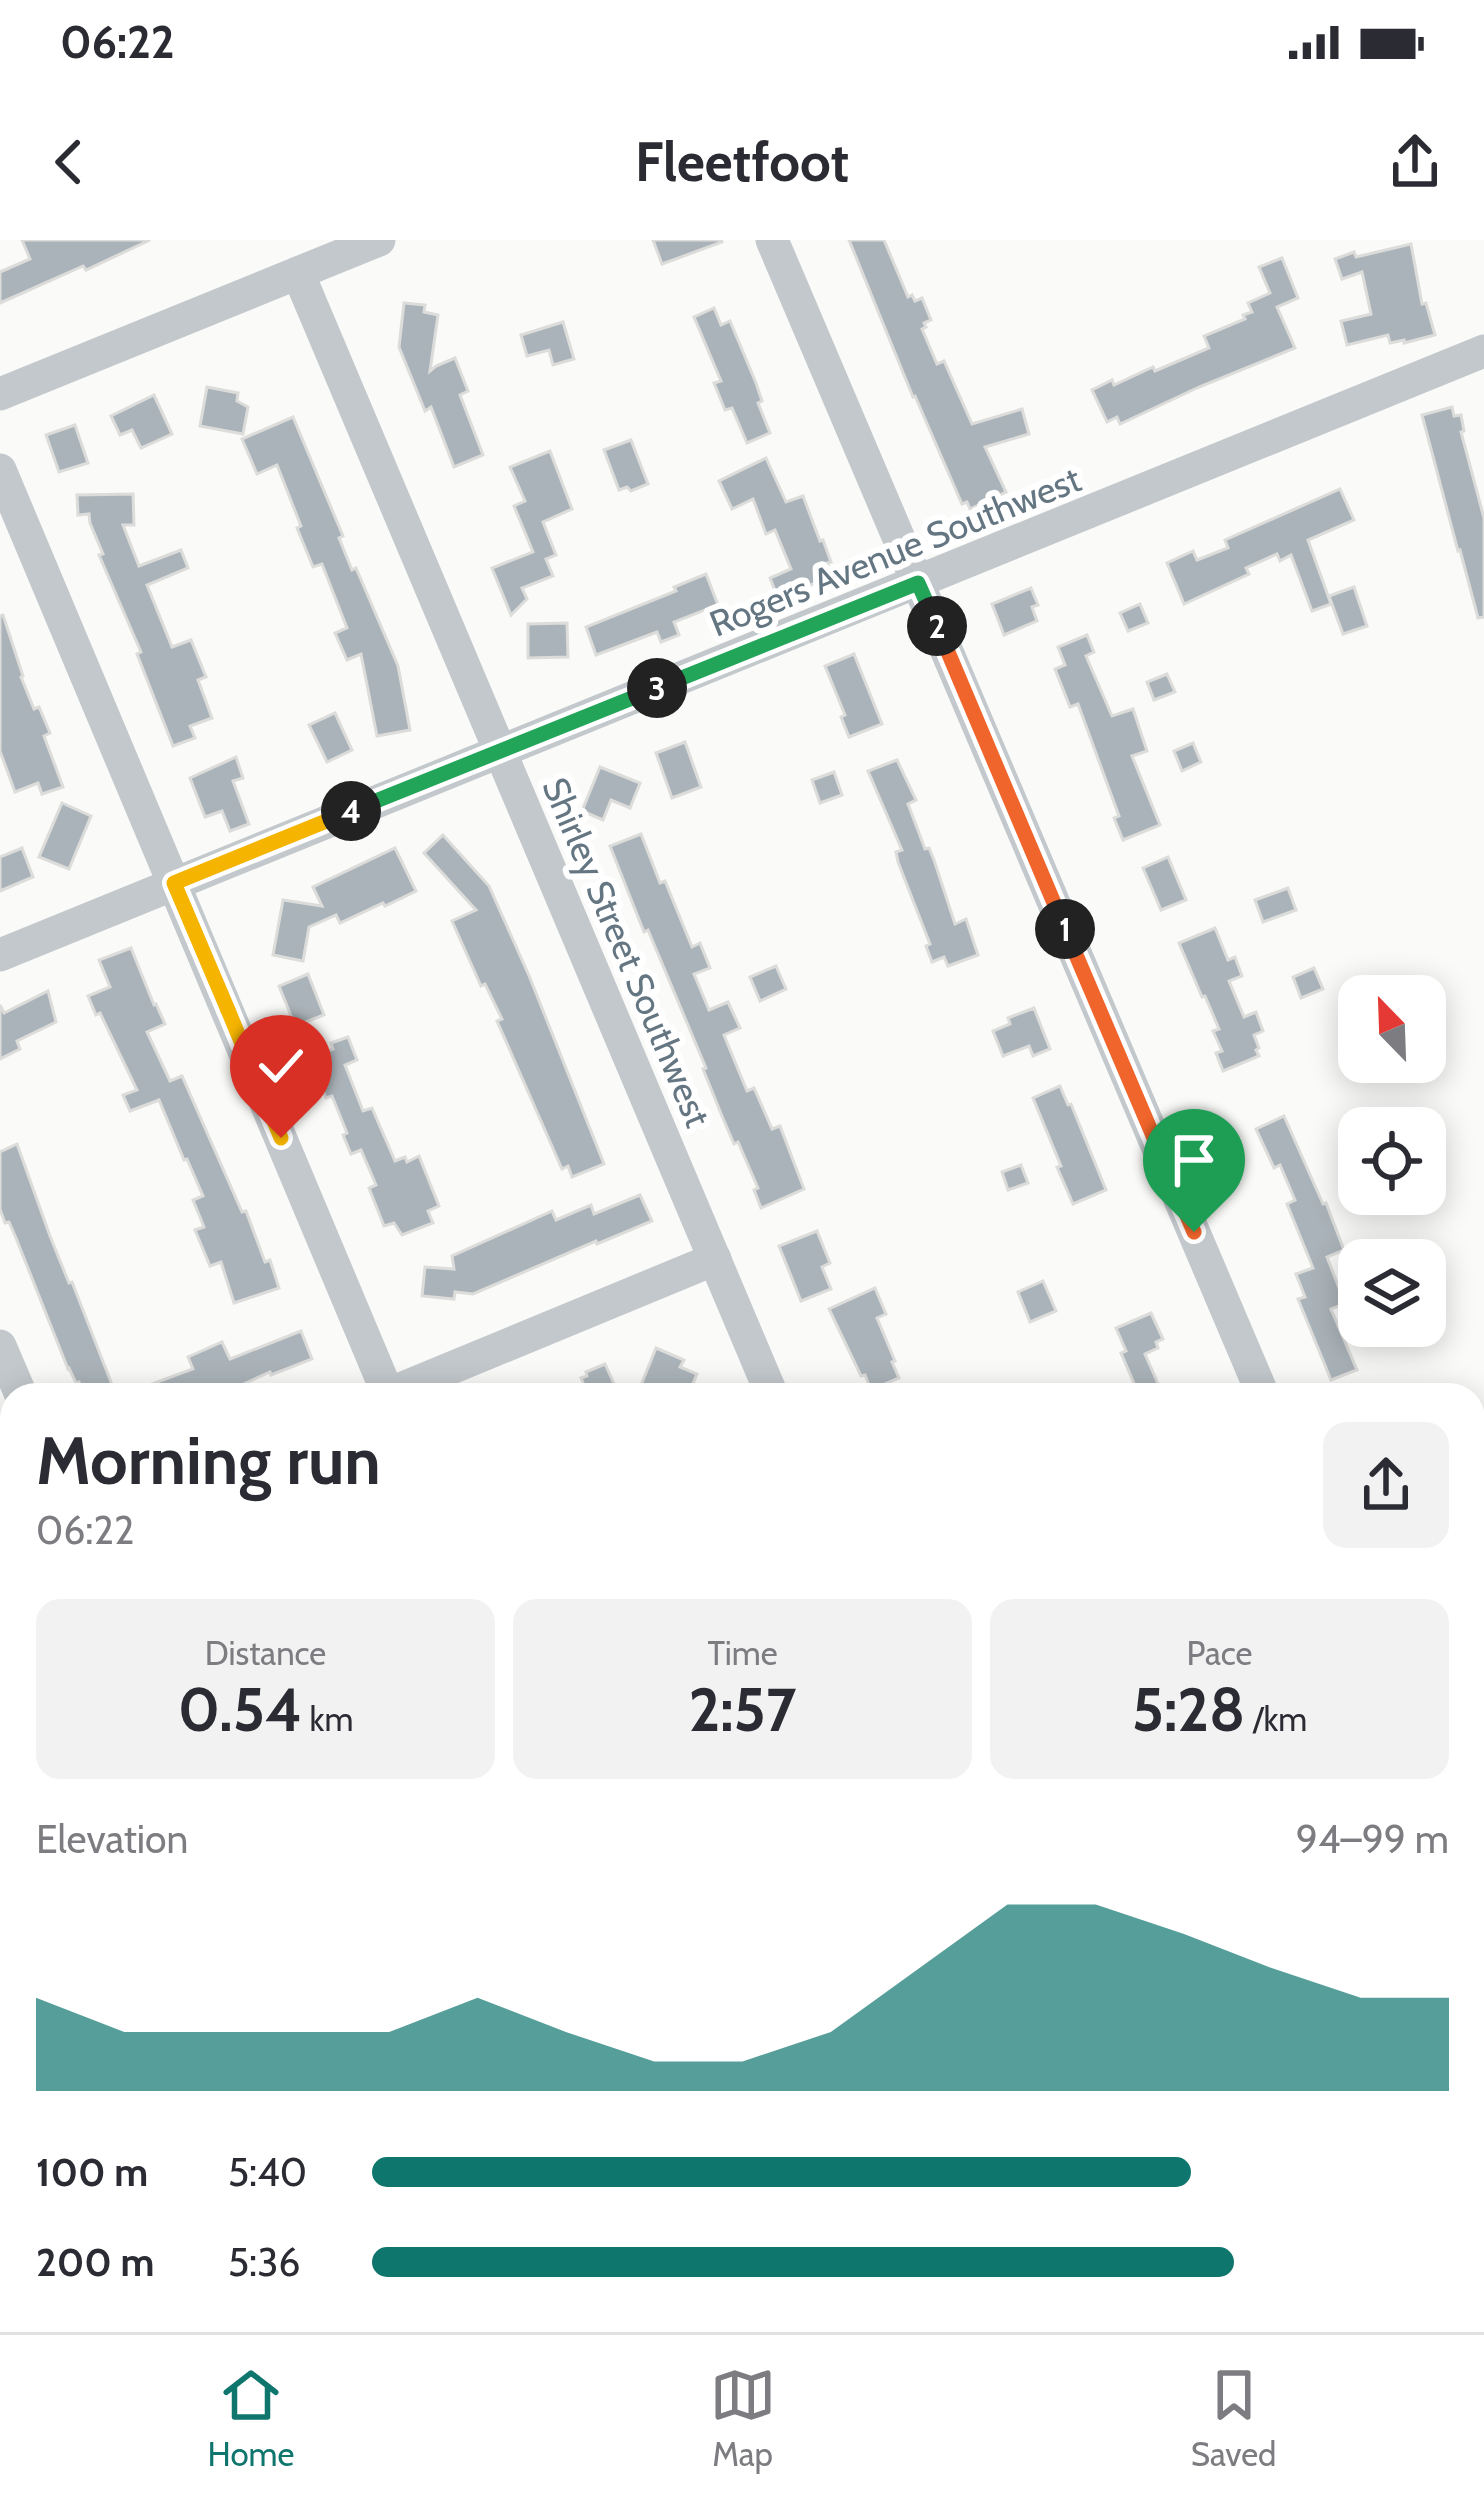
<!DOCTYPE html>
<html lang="en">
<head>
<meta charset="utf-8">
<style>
	:root { --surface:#fff; --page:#f2f2f3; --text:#2b2b33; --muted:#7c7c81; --line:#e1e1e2; --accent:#0f766e }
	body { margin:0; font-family:Cabin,sans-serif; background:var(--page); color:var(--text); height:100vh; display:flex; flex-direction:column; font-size:45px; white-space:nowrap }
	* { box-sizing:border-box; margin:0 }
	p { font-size:39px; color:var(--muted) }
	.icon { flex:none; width:66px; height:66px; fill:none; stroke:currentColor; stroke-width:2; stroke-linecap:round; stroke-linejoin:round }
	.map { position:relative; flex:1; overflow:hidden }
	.panel { position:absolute; left:0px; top:1143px; width:1485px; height:951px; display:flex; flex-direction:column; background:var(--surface); border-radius:36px 36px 0 0; box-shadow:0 6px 30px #0003 }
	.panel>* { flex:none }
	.needle { width:78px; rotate:337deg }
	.fabs { position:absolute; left:1338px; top:735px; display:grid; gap:24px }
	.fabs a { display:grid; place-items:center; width:108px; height:108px; border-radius:24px; background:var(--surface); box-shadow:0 6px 30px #0003; font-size:60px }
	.pin { position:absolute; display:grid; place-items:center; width:102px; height:102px; color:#fff; margin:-123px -51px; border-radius:50% 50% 50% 0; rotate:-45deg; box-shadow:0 0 12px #0007 }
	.pin .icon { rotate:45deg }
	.km { position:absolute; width:60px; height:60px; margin:-30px; border-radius:50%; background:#222; color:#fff; font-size:33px; line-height:60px; text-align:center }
	.round { display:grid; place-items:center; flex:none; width:126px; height:126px; border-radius:24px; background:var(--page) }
	.headline { display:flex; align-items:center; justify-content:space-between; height:204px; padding:0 36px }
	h1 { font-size:66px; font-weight:700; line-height:90px }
	.figures { display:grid; grid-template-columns:repeat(3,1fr); gap:18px; height:204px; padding:12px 36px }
	.figures div { display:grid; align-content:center; border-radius:24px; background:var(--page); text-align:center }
	.figures b { font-size:60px; font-weight:700 }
	.figures small { font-size:33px; font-weight:400 }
	.figures p { font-size:33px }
	.chart { height:336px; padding:24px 36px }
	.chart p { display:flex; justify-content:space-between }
	.chart svg { width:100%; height:216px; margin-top:12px; fill:var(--accent); opacity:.7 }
	ul { padding:0 36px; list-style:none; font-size:39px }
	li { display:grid; grid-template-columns:192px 144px 1fr; align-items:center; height:90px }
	li i { height:30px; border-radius:15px; background:var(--accent) }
	.status { display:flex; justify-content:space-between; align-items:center; height:84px; padding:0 60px; background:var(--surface); direction:ltr }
	.status svg { height:33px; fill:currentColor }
	header { display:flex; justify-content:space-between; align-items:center; height:156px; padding:0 36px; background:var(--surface); font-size:54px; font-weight:700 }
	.tabs { display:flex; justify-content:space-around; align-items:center; height:168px; border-top:3px solid var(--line); background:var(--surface); font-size:33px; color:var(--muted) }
	.tabs a { display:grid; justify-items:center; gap:6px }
	.tabs .current { color:var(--accent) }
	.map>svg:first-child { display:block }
	.building { fill:#aab3b9; stroke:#dcdcda; stroke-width:3 }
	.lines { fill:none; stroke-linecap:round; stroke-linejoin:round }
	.minor { stroke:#c3c8cc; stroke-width:33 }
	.split-1-casing { stroke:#fff; stroke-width:24 }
	.split-2-casing { stroke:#fff; stroke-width:24 }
	.split-3-casing { stroke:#fff; stroke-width:24 }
	.split-4-casing { stroke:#fff; stroke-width:24 }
	.split-5-casing { stroke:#fff; stroke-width:24 }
	.split-6-casing { stroke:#fff; stroke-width:24 }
	.split-1 { stroke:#f0652b; stroke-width:15 }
	.split-2 { stroke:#f0652b; stroke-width:15 }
	.split-3 { stroke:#22a559; stroke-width:15 }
	.split-4 { stroke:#22a559; stroke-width:15 }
	.split-5 { stroke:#f5b400; stroke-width:15 }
	.split-6 { stroke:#f5b400; stroke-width:15 }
	.labels { text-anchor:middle; stroke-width:12; stroke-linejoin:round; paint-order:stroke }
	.street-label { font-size:36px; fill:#657683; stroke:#fff }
</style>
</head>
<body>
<div class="status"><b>06:22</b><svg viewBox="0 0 49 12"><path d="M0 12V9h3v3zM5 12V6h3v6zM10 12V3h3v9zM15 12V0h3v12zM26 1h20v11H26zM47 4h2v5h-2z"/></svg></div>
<header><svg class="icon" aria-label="back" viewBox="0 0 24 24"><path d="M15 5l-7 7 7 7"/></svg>Fleetfoot<svg class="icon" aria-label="share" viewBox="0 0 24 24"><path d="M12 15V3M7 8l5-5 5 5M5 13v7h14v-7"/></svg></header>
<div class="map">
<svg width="1484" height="2092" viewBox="0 0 1484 2092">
	<rect width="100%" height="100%" fill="#fafaf8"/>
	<g class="building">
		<polygon points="22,0 150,0 86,30 83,26 0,63 0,32 30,19"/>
		<polygon points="653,0 721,0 722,2 662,24"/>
		<polygon points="849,0 884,0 908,57 912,55 915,61 922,58 931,80 924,83 926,87 922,89 937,124 944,121 972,184 1022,169 1029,194 985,207 1006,252 970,269 967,262 962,264 915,156 913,157"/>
		<polygon points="1411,4 1422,64 1426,63 1435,95 1404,103 1404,100 1390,103 1388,95 1347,105 1341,81 1371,74 1362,32 1342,39 1335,19 1354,12 1356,17"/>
		<polygon points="1282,18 1298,58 1277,67 1295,108 1199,147 1120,184 1117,177 1107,182 1092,150 1112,140 1114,145 1153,127 1155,131 1209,108 1204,96 1245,79 1243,75 1252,72 1248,63 1270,53 1259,27"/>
		<polygon points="404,63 425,65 424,72 438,75 430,131 436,126 455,118 468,151 460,155 483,215 454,227 431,167 425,171 399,107"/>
		<polygon points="714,68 721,85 730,81 756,143 762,161 758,163 770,193 747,203 732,168 725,170 714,143 721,141 694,77"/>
		<polygon points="563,82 574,119 553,125 549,110 527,116 521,95"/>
		<polygon points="207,147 238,153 237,161 248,167 243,194 200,186"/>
		<polygon points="154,155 172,194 141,208 132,190 120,195 111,176"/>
		<polygon points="1452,167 1454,176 1461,175 1464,191 1461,192 1484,278 1484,377 1478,378 1460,310 1458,311 1422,175"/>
		<polygon points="293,177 343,296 339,298 352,330 356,328 398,426 410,490 377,496 361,414 347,420 335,393 347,388 322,324 313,327 297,288 301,286 277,225 257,234 242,199"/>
		<polygon points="75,185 88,223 59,232 46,195"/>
		<polygon points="631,200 648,244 631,251 627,247 619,250 604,210"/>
		<polygon points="550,211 572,269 543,282 556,315 546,319 553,336 522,348 527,359 511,375 492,328 533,312 514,266 525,261 510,227"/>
		<polygon points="766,218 786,262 803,256 820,301 823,300 831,322 827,323 833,336 778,358 770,338 791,329 775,290 766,294 753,259 732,269 719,241"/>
		<polygon points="1340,249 1354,280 1308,300 1331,364 1312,371 1291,315 1280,321 1277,314 1246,328 1249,334 1184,364 1167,323 1193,311 1197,320 1228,308 1225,300"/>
		<polygon points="133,254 134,285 123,285 139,326 181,310 188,328 147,345 172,407 191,400 206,437 198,440 212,478 190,486 195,498 173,506 137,414 141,412 99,315 103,314 90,283 89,274 78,275 77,255"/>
		<polygon points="706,334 718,365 674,382 679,395 661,402 657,392 596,415 586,387 676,351 674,347"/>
		<polygon points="1354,347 1367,386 1343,394 1329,356"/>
		<polygon points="1031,348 1038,365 1032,367 1037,381 1004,395 992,364"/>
		<polygon points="1140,364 1148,383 1128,391 1120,373"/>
		<polygon points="3,375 23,436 21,437 34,469 39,467 50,493 44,496 63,547 42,554 38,543 15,552 0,511 0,376"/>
		<polygon points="567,383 568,417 528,418 528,384"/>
		<polygon points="1087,395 1094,412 1086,416 1112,476 1133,469 1147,511 1132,516 1160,585 1123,600 1114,578 1119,576 1078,464 1070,467 1055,429 1065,425 1058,407"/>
		<polygon points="854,414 882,484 849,497 841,477 845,475 825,426"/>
		<polygon points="1167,434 1175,452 1154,460 1147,442"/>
		<polygon points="335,473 352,510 327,522 309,485"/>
		<polygon points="685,502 701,547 672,558 656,513"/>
		<polygon points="1193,503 1201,522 1182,531 1174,511"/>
		<polygon points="236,517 243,538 233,541 249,584 230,591 222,571 205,577 190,538"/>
		<polygon points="897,520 916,560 908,564 925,609 929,608 934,620 955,684 966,679 978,715 948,726 944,717 932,722 926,706 930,704 898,622 896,612 902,610 868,531"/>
		<polygon points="600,527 640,543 630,568 611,560 603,580 582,571"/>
		<polygon points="834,532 842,555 820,563 812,540"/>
		<polygon points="62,563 91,576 69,629 39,617"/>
		<polygon points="641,594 660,643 665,641 692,707 700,703 710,728 694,734 709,770 728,762 740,788 724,795 747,851 754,848 772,889 780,886 804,949 761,968 754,950 758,948 738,902 734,904 722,876 703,829 706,828 648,690 644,692 610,606"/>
		<polygon points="443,595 489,646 530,738 604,924 572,937 568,926 562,929 497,781 502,779 485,744 481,746 452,681 476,670 424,613"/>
		<polygon points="22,608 33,637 0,651 0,617"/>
		<polygon points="395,608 416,651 385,666 383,663 340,683 336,675 309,687 303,721 273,715 283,660 322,666 313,647"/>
		<polygon points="1168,617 1186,660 1161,670 1143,628"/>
		<polygon points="1288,648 1296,670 1263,682 1255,660"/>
		<polygon points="1215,688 1228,720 1235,717 1242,736 1229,741 1244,777 1256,772 1263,791 1254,795 1259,808 1256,810 1259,816 1223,831 1216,813 1222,811 1213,791 1219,789 1205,756 1202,757 1179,703"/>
		<polygon points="131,708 154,765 156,764 165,784 147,792 170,841 182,836 242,972 246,971 265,1022 270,1020 279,1048 234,1063 221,1022 210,1026 195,990 204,987 193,960 203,956 187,919 184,920 159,860 130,871 123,855 137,850 100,773 96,775 88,756 110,747 99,720"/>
		<polygon points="776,726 786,749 760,761 750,737"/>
		<polygon points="1314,728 1323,749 1301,758 1293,737"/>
		<polygon points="308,734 324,775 295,786 279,746"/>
		<polygon points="48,751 56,782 17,801 20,809 0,819 0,765 4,773"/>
		<polygon points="1034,768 1050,809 1033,816 1029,806 1003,816 993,791 1010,784 1008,778"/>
		<polygon points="348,797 357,820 345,825 363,871 372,868 395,921 405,917 407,922 419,916 439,966 428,971 433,983 402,995 394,983 384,986 369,948 376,945 361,910 351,914 343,895 347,893 332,856 326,858 310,818 333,809 331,803"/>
		<polygon points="1060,846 1068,865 1071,864 1106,950 1073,964 1057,927 1061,926 1033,858"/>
		<polygon points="1284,876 1323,964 1326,963 1344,1010 1327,1017 1339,1048 1343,1046 1349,1062 1331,1069 1357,1130 1331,1140 1298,1059 1305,1057 1296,1034 1313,1028 1287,964 1295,960 1280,925 1274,928 1256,889"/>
		<polygon points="17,904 50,996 69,1043 72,1042 116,1155 85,1155 79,1142 76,1143 69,1128 68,1129 16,998 9,982 5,983 0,969 0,912"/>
		<polygon points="1021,925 1028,943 1008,950 1002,932"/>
		<polygon points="640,955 652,981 597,1004 596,1001 473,1054 455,1052 454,1059 422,1056 425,1027 454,1029 452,1016 552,971 556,980 591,965 594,974"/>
		<polygon points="817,991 830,1023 822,1027 831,1049 801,1061 779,1006"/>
		<polygon points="1043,1041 1056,1071 1030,1082 1018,1052"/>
		<polygon points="875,1048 886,1074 877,1078 895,1121 892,1122 899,1138 871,1150 865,1135 861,1136 829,1069"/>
		<polygon points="1151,1073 1163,1099 1156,1102 1158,1108 1145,1114 1163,1155 1139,1155 1121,1113 1126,1111 1116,1088"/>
		<polygon points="301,1091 312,1119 271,1135 270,1132 219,1155 127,1155 127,1153 193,1129 188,1117 222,1102 230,1119"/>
		<polygon points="656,1108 684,1120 680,1127 697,1134 688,1155 650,1155 639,1150"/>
		<polygon points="605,1124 619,1155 588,1155 581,1138 587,1136 586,1132"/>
	</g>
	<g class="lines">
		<g class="minor">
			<polyline points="772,0 1263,1155"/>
			<polyline points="298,33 772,1155"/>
			<polyline points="0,154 379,0"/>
			<polyline points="0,230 388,1154"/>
			<path d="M0,715C493,510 991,316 1484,111"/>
			<polyline points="0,1106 21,1155"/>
			<polyline points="386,1155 715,1019"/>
			<polyline points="0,1311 12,1306"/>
			<polyline points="1473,1552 1484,1548"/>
			<polyline points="0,1687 12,1682"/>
			<polyline points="0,2020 12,2043"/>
			<polyline points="282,2082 285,2092"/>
			<polyline points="1099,2082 1104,2092"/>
		</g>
	</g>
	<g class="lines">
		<g class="split-1-casing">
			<polyline id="split-1" points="1065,689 1194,992"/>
		</g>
		<g class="split-2-casing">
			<polyline id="split-2" points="937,386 1065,689"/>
		</g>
		<g class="split-3-casing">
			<polyline id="split-3" points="657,448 918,343 937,386"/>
		</g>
		<g class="split-4-casing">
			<polyline id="split-4" points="351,571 657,448"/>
		</g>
		<g class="split-5-casing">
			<polyline id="split-5" points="228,770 174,643 351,571"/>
		</g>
		<g class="split-6-casing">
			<polyline id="split-6" points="228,770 281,898"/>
		</g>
		<use href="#split-1" class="split-1"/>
		<use href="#split-2" class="split-2"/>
		<use href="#split-3" class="split-3"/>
		<use href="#split-4" class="split-4"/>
		<use href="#split-5" class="split-5"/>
		<use href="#split-6" class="split-6"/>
	</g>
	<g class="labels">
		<g class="street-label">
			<text transform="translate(895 311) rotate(-22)" y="13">Rogers Avenue Southwest</text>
			<text transform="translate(627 712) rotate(67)" y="13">Shirley Street Southwest</text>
		</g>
	</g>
</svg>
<div class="fabs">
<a><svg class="needle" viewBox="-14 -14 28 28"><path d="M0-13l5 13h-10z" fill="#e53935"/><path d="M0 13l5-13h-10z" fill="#7c7c81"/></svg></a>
<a><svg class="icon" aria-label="locate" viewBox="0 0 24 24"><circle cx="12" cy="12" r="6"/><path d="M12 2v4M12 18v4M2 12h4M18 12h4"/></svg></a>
<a><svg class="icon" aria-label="layers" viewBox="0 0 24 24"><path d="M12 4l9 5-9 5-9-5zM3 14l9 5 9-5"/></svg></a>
</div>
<div class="pin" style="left:1194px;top:992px;background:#1e9e55"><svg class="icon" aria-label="arrive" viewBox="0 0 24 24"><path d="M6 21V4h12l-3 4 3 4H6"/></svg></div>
<div class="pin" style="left:281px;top:898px;background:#d93025"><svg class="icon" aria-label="check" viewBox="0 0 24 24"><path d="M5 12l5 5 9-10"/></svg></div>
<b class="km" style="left:1065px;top:689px">1</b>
<b class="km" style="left:937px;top:386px">2</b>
<b class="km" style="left:657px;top:448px">3</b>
<b class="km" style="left:351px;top:571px">4</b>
<section class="panel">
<div class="headline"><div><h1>Morning run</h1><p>06:22</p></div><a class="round"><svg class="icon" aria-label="share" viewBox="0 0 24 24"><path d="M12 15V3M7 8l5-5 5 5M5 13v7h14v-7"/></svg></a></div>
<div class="figures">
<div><p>Distance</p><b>0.54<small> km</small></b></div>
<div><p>Time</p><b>2:57</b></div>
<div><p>Pace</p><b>5:28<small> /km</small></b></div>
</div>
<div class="chart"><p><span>Elevation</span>94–99 m</p>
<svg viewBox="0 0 160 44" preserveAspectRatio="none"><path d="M0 44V25L10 32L20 32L30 32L40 32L50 25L60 32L70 38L80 38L90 32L100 19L110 6L120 6L130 12L140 19L150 25L160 25V44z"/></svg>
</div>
<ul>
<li><b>100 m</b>5:40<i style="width:76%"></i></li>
<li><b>200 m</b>5:36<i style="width:80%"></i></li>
</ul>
</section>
</div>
<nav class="tabs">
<a class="current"><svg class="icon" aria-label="home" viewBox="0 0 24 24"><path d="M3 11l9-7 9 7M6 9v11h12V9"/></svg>Home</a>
<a><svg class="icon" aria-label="map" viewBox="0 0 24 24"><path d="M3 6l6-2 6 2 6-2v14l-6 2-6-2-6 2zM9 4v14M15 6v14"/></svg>Map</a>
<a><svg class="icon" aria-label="saved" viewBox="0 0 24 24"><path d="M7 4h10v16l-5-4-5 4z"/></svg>Saved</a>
</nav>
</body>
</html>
